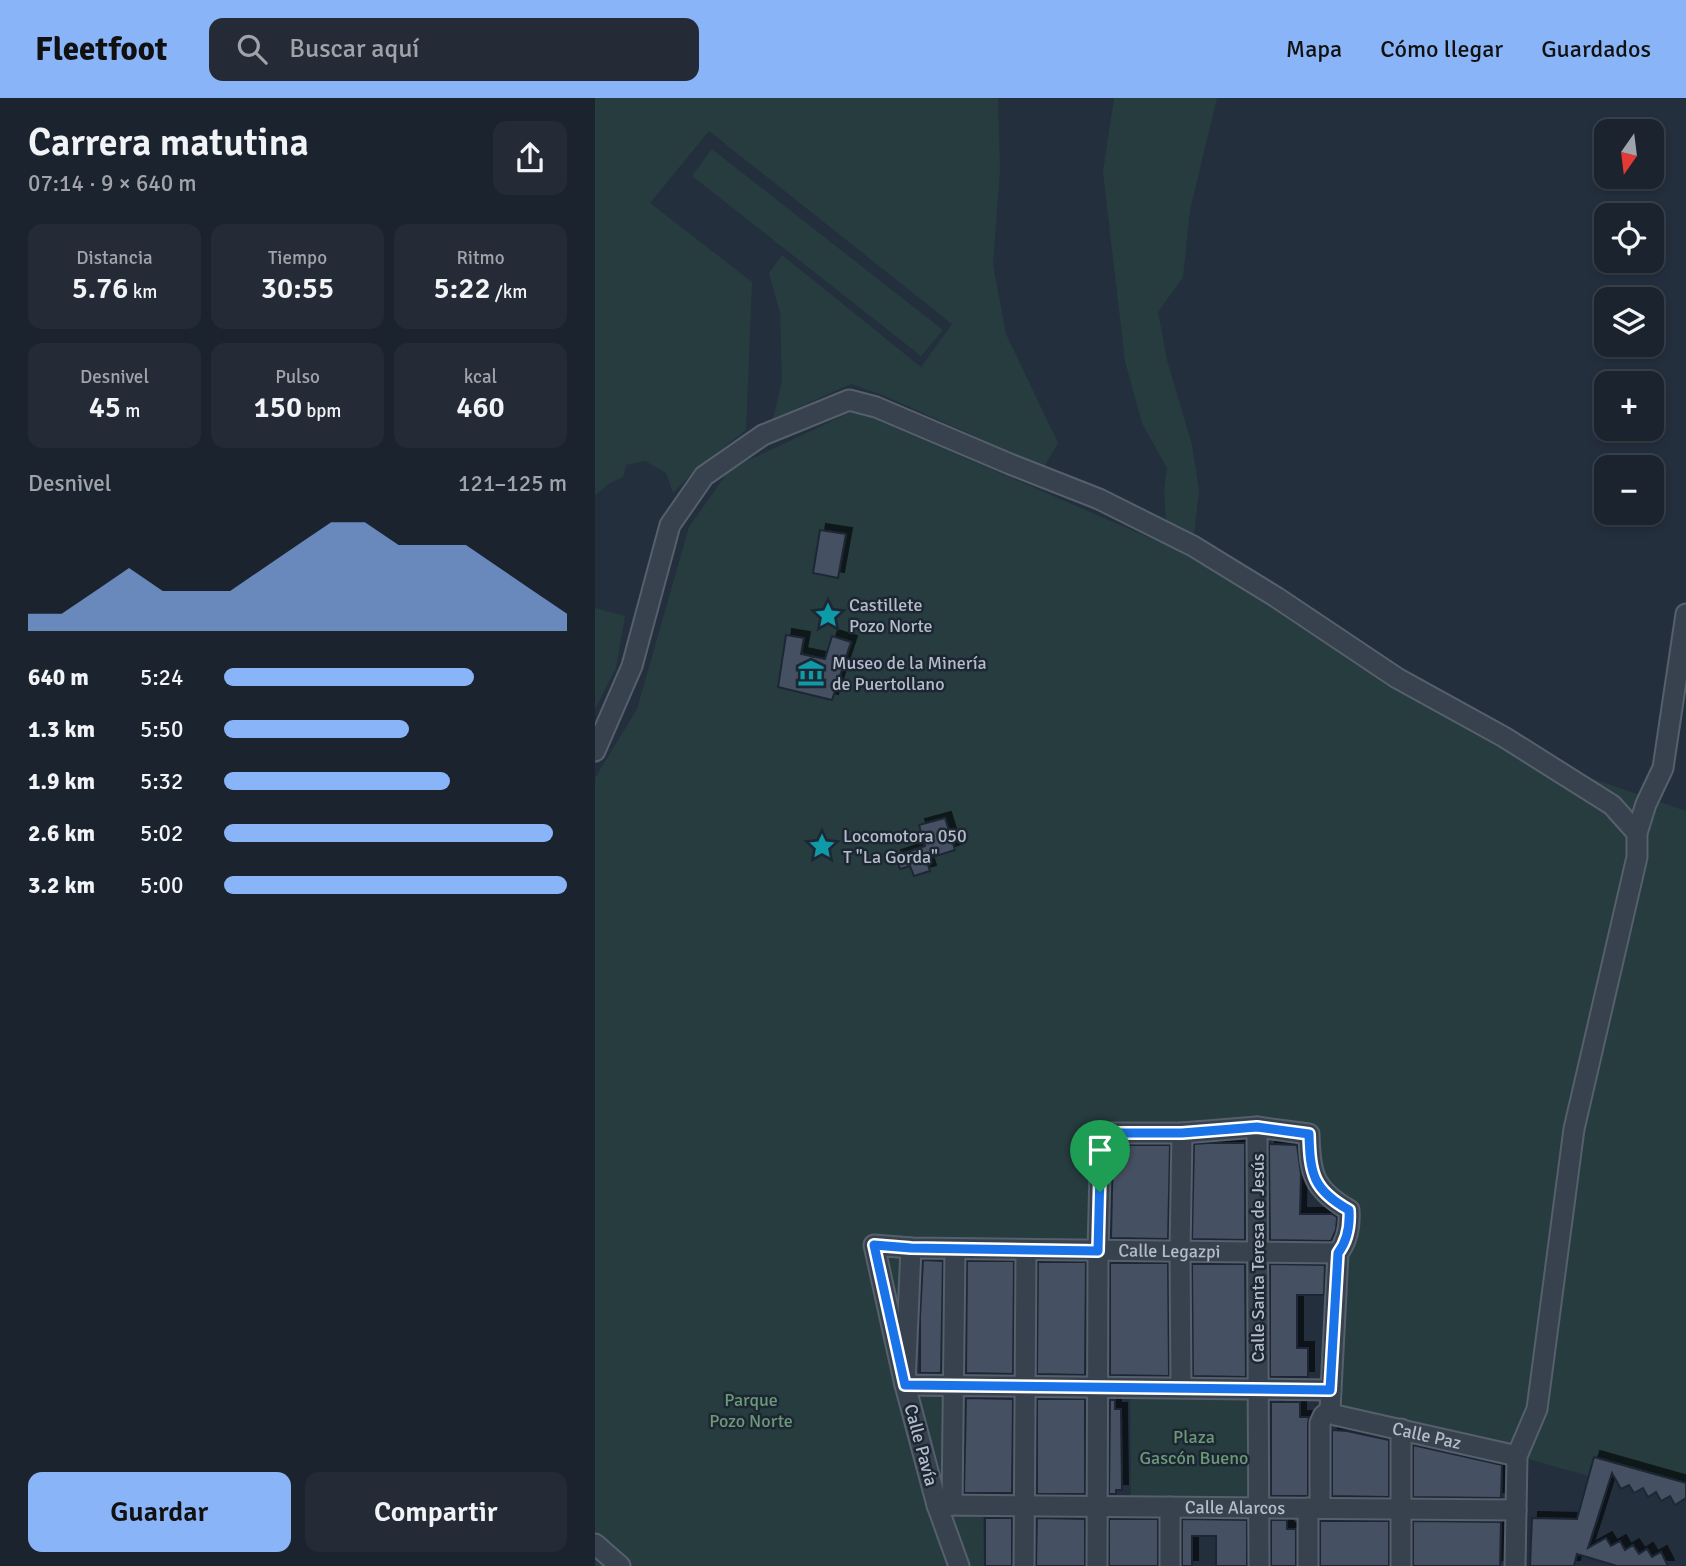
<!DOCTYPE html>
<html lang="es">
<head>
<meta charset="utf-8">
<style>
	:root { --surface:#1b232e; --page:#242b36; --text:#f1f3f6; --muted:#a0a4aa; --line:#39404a; --accent:#8ab4f8 }
	body { margin:0; font-family:Signika,sans-serif; background:var(--page); color:var(--text); height:100vh; display:flex; flex-direction:column; font-size:26px; white-space:nowrap }
	* { box-sizing:border-box; margin:0 }
	p { font-size:23px; color:var(--muted) }
	.icon { flex:none; width:38px; height:38px; fill:none; stroke:currentColor; stroke-width:2; stroke-linecap:round; stroke-linejoin:round }
	.map { position:relative; flex:1; overflow:hidden }
	.panel { display:flex; flex-direction:column; background:var(--surface); width:595px }
	.panel>* { flex:none }
	.needle { width:46px; rotate:194deg }
	.tools { position:absolute; left:999px; top:21px; display:grid; gap:14px }
	.tools a { display:grid; place-items:center; width:70px; height:70px; border-radius:14px; background:var(--surface); box-shadow:0 4px 10px #0003,0 0 0 2px var(--line); font-size:35px }
	.pin { position:absolute; display:grid; place-items:center; width:60px; height:60px; color:#fff; margin:-72px -30px; border-radius:50% 50% 50% 0; rotate:-45deg; box-shadow:0 0 7px #0007 }
	.pin .icon { rotate:45deg }
	.round { display:grid; place-items:center; flex:none; width:74px; height:74px; border-radius:14px; background:var(--page) }
	.headline { display:flex; align-items:center; justify-content:space-between; height:119px; padding:0 28px }
	h1 { font-size:38px; font-weight:600; line-height:52px }
	.figures { display:grid; grid-template-columns:repeat(3,1fr); gap:10px; height:119px; padding:7px 28px }
	.figures div { display:grid; align-content:center; border-radius:14px; background:var(--page); text-align:center }
	.figures b { font-size:30px; font-weight:600 }
	.figures small { font-size:19px; font-weight:400 }
	.figures p { font-size:19px }
	.chart { height:196px; padding:14px 28px }
	.chart p { display:flex; justify-content:space-between }
	.chart svg { width:100%; height:126px; margin-top:7px; fill:var(--accent); opacity:.7 }
	.button { display:flex; gap:14px; margin-top:auto; padding:14px 28px }
	.button a { flex:1; height:80px; border-radius:14px; background:var(--accent); color:#111; font-size:28px; font-weight:600; line-height:80px; text-align:center }
	.button a+a { background:var(--page); color:var(--text) }
	ul { padding:0 28px; list-style:none; font-size:23px }
	li { display:grid; grid-template-columns:112px 84px 1fr; align-items:center; height:52px }
	li i { height:18px; border-radius:9px; background:var(--accent) }
	header { display:flex; align-items:center; gap:42px; box-sizing:border-box; height:98px; padding:0 35px; background:var(--accent); color:#111 }
	header strong { font-size:33px }
	nav { display:flex; gap:38px; margin-inline-start:auto; font-size:24px }
	.search { width:490px; height:63px; background:var(--page); display:flex; align-items:center; gap:18px; box-sizing:border-box; padding:0 24px; border-radius:14px; color:var(--muted); font-size:26px }
	main { display:flex; flex:1; min-height:0 }
	.map>svg:first-child { display:block }
	.green { fill:#263c3f }
	.building { fill:#455162; stroke:#1f2835; stroke-width:2; filter:url(#shadow) }
	.lines { fill:none; stroke-linecap:round; stroke-linejoin:round }
	.minor-casing { stroke:#565f6c; stroke-width:23 }
	.minor { stroke:#38414e; stroke-width:19 }
	.route-casing { stroke:#fff; stroke-width:14 }
	.route { stroke:#1a73e8; stroke-width:9 }
	.labels { text-anchor:middle; stroke-width:5; stroke-linejoin:round; paint-order:stroke }
	.poi-label { font-size:18px; fill:#b4bcc9; stroke:#1d2633; text-anchor:start }
	.street-label { font-size:18px; fill:#b4bcc9; stroke:#1d2633 }
	.park-label { font-size:18px; fill:#6b9a76; stroke:#1d2633 }
</style>
</head>
<body>
<header>
<strong>Fleetfoot</strong>
<div class="search"><svg class="icon" aria-label="search" viewBox="0 0 24 24"><circle cx="10" cy="10" r="6"/><path d="M15 15l6 6"/></svg>Buscar aquí</div>
<nav><a>Mapa</a><a>Cómo llegar</a><a>Guardados</a></nav>
</header>
<main>
<section class="panel">
<div class="headline"><div><h1>Carrera matutina</h1><p>07:14 · 9 × 640 m</p></div><a class="round"><svg class="icon" aria-label="share" viewBox="0 0 24 24"><path d="M12 15V3M7 8l5-5 5 5M5 13v7h14v-7"/></svg></a></div>
<div class="figures">
<div><p>Distancia</p><b>5.76<small> km</small></b></div>
<div><p>Tiempo</p><b>30:55</b></div>
<div><p>Ritmo</p><b>5:22<small> /km</small></b></div>
</div>
<div class="figures">
<div><p>Desnivel</p><b>45<small> m</small></b></div>
<div><p>Pulso</p><b>150<small> bpm</small></b></div>
<div><p>kcal</p><b>460</b></div>
</div>
<div class="chart"><p><span>Desnivel</span>121–125 m</p>
<svg viewBox="0 0 160 44" preserveAspectRatio="none"><path d="M0 44V38L10 38L20 30L30 22L40 30L50 30L60 30L70 22L80 14L90 6L100 6L110 14L120 14L130 14L140 22L150 30L160 38V44z"/></svg>
</div>
<ul>
<li><b>640 m</b>5:24<i style="width:73%"></i></li>
<li><b>1.3 km</b>5:50<i style="width:54%"></i></li>
<li><b>1.9 km</b>5:32<i style="width:66%"></i></li>
<li><b>2.6 km</b>5:02<i style="width:96%"></i></li>
<li><b>3.2 km</b>5:00<i style="width:100%"></i></li>
</ul>
<div class="button"><a>Guardar</a><a>Compartir</a></div>
</section>
<div class="map">
<svg width="1091" height="1468" viewBox="0 0 1091 1468">
	<defs>
		<filter id="shadow"><feDropShadow dx="6" dy="-6" stdDeviation="0" flood-color="#0009"/></filter>
	</defs>
	<rect width="100%" height="100%" fill="#242f3e"/>
	<g class="green">
		<polygon points="0,0 403,0 405,72 398,167 411,236 463,345 449,369 290,298 256,286 178,321 187,283 185,215 174,175 187,157 326,269 357,226 114,33 55,105 157,184 151,332 100,372 78,395 71,375 50,363 31,367 28,379 15,385 0,397"/>
		<polygon points="519,0 622,0 595,112 588,179 563,214 572,262 597,347 604,392 598,448 572,436 569,393 572,370 547,325 530,263 508,74"/>
		<polygon points="117,51 348,232 326,258 97,78"/>
		<polygon points="260,312 578,450 946,663 1091,713 1091,1385 999,1359 994,1378 922,1358 740,1317 743,1155 762,1125 729,1095 713,1036 507,1035 503,1153 280,1147 309,1287 358,1288 357,1406 388,1407 389,1468 0,1468 0,680 42,611 94,429 135,371"/>
		<polygon points="0,510 30,518 21,570 0,611"/>
		<polygon points="291,1158 308,1159 310,1252"/>
		<polygon points="535,1290 663,1291 664,1410 536,1408"/>
	</g>
	<g class="building">
		<polygon points="225,432 251,436 243,480 218,475"/>
		<polygon points="191,537 209,540 206,556 230,561 237,538 256,544 237,602 183,589"/>
		<polygon points="350,720 360,752 331,761 335,773 319,778 315,768 305,771 300,758 330,748 324,727"/>
		<polygon points="613,1045 650,1045 650,1142 597,1141 599,1046"/>
		<polygon points="674,1046 702,1047 706,1076 705,1116 737,1116 742,1119 741,1132 736,1143 675,1142"/>
		<polygon points="518,1047 575,1047 573,1141 516,1140"/>
		<polygon points="328,1162 348,1163 346,1275 325,1275 325,1219"/>
		<polygon points="372,1163 419,1163 418,1276 371,1275"/>
		<polygon points="443,1164 491,1164 490,1277 442,1276"/>
		<polygon points="515,1165 573,1165 574,1278 515,1277"/>
		<polygon points="597,1166 650,1166 651,1279 598,1278"/>
		<polygon points="675,1166 730,1167 729,1197 702,1197 702,1250 713,1250 713,1279 675,1279"/>
		<polygon points="371,1300 418,1301 417,1395 369,1395"/>
		<rect x="442" y="1301" width="48" height="95"/>
		<polygon points="515,1302 520,1302 520,1311 526,1311 527,1392 521,1392 521,1396 514,1396"/>
		<polygon points="676,1304 705,1304 705,1319 714,1319 713,1325 713,1398 676,1398"/>
		<polygon points="737,1332 752,1333 794,1342 794,1399 737,1398"/>
		<polygon points="818,1347 907,1367 906,1400 818,1399"/>
		<polygon points="999,1359 1091,1385 1091,1400 1080,1407 1075,1398 1066,1403 1061,1394 1053,1399 1048,1390 1039,1395 1034,1387 1026,1391 1017,1375 993,1450 1011,1440 1016,1448 1025,1443 1030,1452 1038,1447 1044,1456 1052,1451 1057,1459 1066,1454 1073,1468 1022,1468 982,1456 979,1468 935,1468 937,1420 982,1421"/>
		<rect x="390" y="1420" width="27" height="48"/>
		<polygon points="442,1420 490,1421 490,1468 441,1468"/>
		<rect x="514" y="1421" width="49" height="47"/>
		<polygon points="587,1421 652,1422 652,1468 621,1468 621,1438 597,1438 597,1468 587,1468"/>
		<polygon points="676,1422 692,1422 692,1431 701,1431 701,1468 676,1468"/>
		<rect x="725" y="1423" width="69" height="45"/>
		<polygon points="818,1423 906,1424 905,1468 818,1468"/>
	</g>
	<g class="lines">
		<g class="minor-casing">
			<g id="minor">
				<polyline points="0,653 37,568 75,427 109,378 168,337 254,302 281,309 415,366 504,401 598,448 681,499 802,580 909,639 1017,707 1042,735"/>
				<polyline points="316,1150 310,1287 735,1292"/>
				<polyline points="586,1290 585,1153 587,1035"/>
				<path id="s1" d="M342,1407L921,1412"/>
				<polyline points="357,1407 360,1151"/>
				<polyline points="725,1410 725,1325 728,1318 735,1312"/>
				<polyline points="0,1446 25,1468"/>
				<path id="s2" d="M364,1468L342,1407L310,1287L279,1147L316,1150L743,1155"/>
				<polyline points="429,1468 431,1152"/>
				<polyline points="502,1468 503,1153 506,1035 587,1035 662,1029"/>
				<polyline points="575,1468 575,1409"/>
				<path id="s3" d="M664,1468L662,1029L714,1036C715,1076 718,1091 754,1112C755,1128 753,1142 743,1155L735,1312L740,1317L922,1358"/>
				<polyline points="713,1468 713,1410"/>
				<polyline points="806,1468 806,1331"/>
				<polyline points="920,1468 922,1358 942,1311 979,1031 1042,759 1042,735 1051,706 1068,670 1091,516"/>
			</g>
		</g>
		<use href="#minor" class="minor"/>
	</g>
	<g class="lines">
		<g class="route-casing">
			<path id="route" d="M662,1029L714,1036C715,1076 718,1092 754,1112C755,1128 753,1142 743,1155L735,1292L310,1287L279,1147L316,1150L503,1153L506,1035H587Z"/>
		</g>
		<use href="#route" class="route"/>
	</g>
	<defs>
		<g id="sight-bare" transform="scale(2.1)"><path d="M0-6L1.8-2.2L6-1.7L2.9 1.2L3.7 5.4L0 3.3L-3.7 5.4L-2.9 1.2L-6-1.7L-1.8-2.2Z" fill="#0f9aa8" stroke="#1d2633" stroke-width="2.5" paint-order="stroke"/></g>
		<g id="museum-bare" transform="scale(2.1)"><path d="M0-6L6-3V-2H-6V-3ZM-5-1h2V3h-2ZM-1-1h2V3h-2ZM3-1h2V3H3ZM-6 4H6V6H-6Z" fill="#0f9aa8" stroke="#1d2633" stroke-width="2.5" paint-order="stroke"/></g>
	</defs>
	<g fill-rule="evenodd">
		<use href="#sight-bare" x="233" y="517"/>
		<use href="#museum-bare" x="216" y="575"/>
		<use href="#sight-bare" x="227" y="748"/>
	</g>
	<g class="labels">
		<g class="poi-label">
			<text x="254" y="513">Castillete<tspan x="254" dy="21">Pozo Norte</tspan></text>
			<text x="237" y="571">Museo de la Minería<tspan x="237" dy="21">de Puertollano</tspan></text>
			<text x="248" y="744">Locomotora 050<tspan x="248" dy="21">T "La Gorda"</tspan></text>
		</g>
		<g class="street-label">
			<text dy="6" stroke="none"><textPath href="#s2" startOffset="628">Calle Legazpi</textPath></text>
			<text transform="translate(663 1160) rotate(-90)" y="6">Calle Santa Teresa de Jesús</text>
			<text dy="6" stroke="none"><textPath href="#s3" startOffset="887">Calle Paz</textPath></text>
			<text transform="translate(326 1347) rotate(75)" y="6">Calle Pavía</text>
			<text dy="6" stroke="none"><textPath href="#s1" startOffset="298">Calle Alarcos</textPath></text>
		</g>
		<g class="park-label">
			<text x="156" y="1308">Parque<tspan x="156" dy="21">Pozo Norte</tspan></text>
			<text x="599" y="1345">Plaza<tspan x="599" dy="21">Gascón Bueno</tspan></text>
		</g>
	</g>
</svg>
<div class="tools">
<a><svg class="needle" viewBox="-14 -14 28 28"><path d="M0-13l5 13h-10z" fill="#e53935"/><path d="M0 13l5-13h-10z" fill="#a0a4aa"/></svg></a>
<a><svg class="icon" aria-label="locate" viewBox="0 0 24 24"><circle cx="12" cy="12" r="6"/><path d="M12 2v4M12 18v4M2 12h4M18 12h4"/></svg></a>
<a><svg class="icon" aria-label="layers" viewBox="0 0 24 24"><path d="M12 4l9 5-9 5-9-5zM3 14l9 5 9-5"/></svg></a>
<a>+</a>
<a>−</a>
</div>
<div class="pin" style="left:505px;top:1094px;background:#1e9e55"><svg class="icon" aria-label="arrive" viewBox="0 0 24 24"><path d="M6 21V4h12l-3 4 3 4H6"/></svg></div>
</div>
</main>
</body>
</html>
